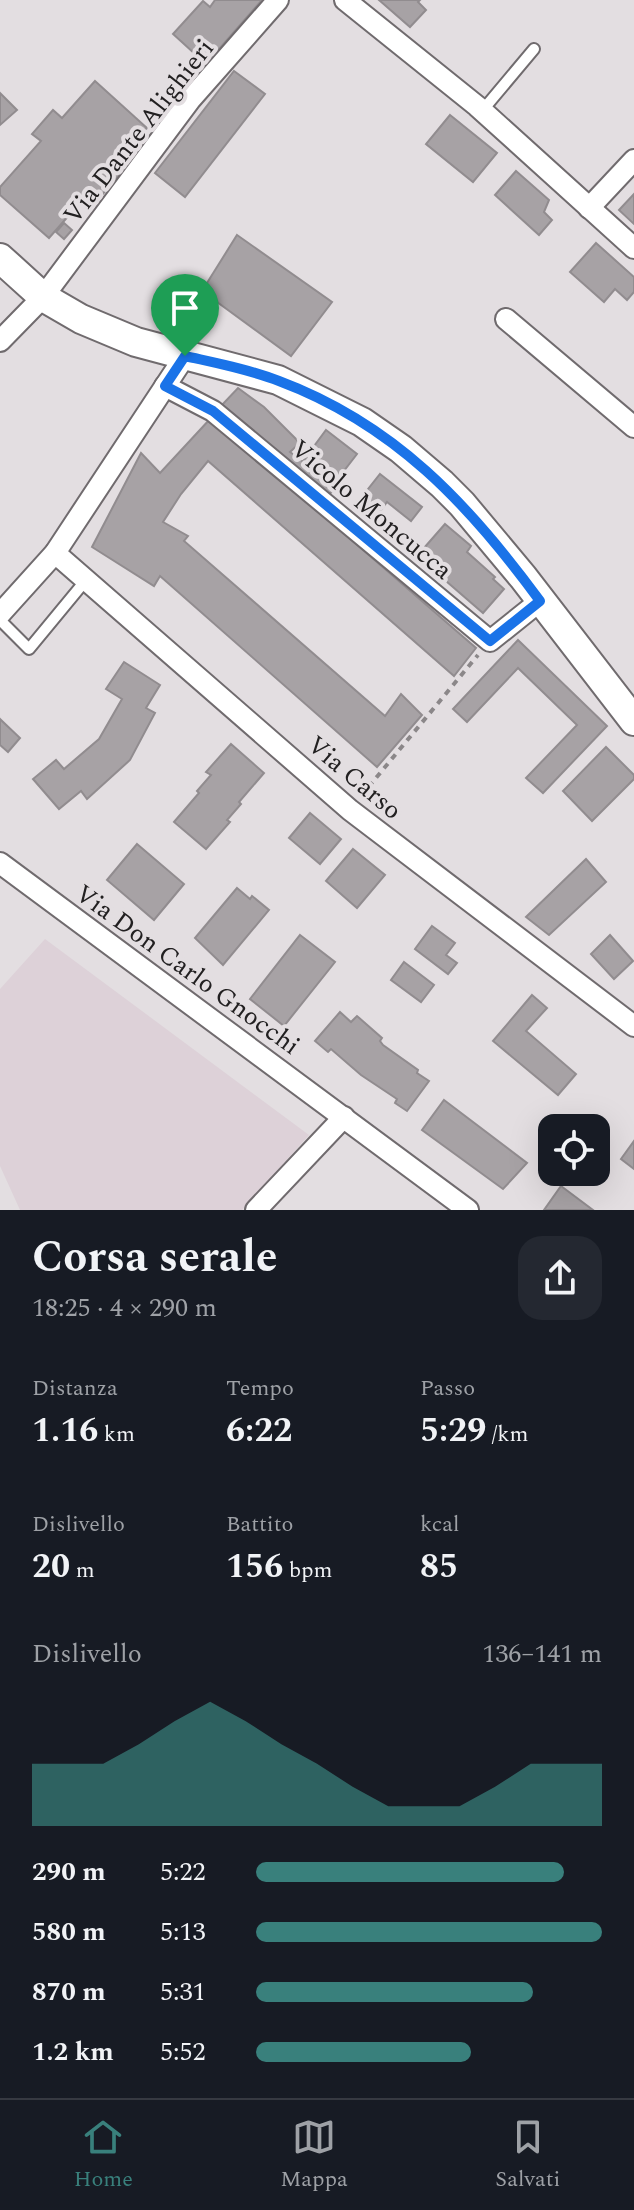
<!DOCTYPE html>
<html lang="it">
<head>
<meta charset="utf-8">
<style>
	:root { --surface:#171b24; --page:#242831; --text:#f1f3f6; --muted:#9ea1a6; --line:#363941; --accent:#39807c }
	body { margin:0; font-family:Spectral,serif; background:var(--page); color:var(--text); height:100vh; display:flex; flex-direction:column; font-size:30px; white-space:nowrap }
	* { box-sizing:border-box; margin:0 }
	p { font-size:26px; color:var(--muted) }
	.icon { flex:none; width:44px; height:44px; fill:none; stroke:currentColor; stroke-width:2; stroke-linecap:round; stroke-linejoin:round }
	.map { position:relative; height:1210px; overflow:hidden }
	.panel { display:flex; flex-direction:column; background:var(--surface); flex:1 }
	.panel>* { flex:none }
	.tools { position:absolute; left:538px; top:1114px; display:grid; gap:16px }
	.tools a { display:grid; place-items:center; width:72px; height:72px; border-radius:16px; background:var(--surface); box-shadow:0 8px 32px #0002; font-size:40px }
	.pin { position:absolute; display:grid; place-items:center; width:68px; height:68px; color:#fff; margin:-82px -34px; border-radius:50% 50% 50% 0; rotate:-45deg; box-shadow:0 0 8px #0007 }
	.pin .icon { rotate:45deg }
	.round { display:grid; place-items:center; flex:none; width:84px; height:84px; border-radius:24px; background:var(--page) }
	.headline { display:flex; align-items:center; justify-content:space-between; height:136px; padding:0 32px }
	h1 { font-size:44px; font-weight:700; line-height:60px }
	.figures { display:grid; grid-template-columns:repeat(3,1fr); gap:12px; height:136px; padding:8px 32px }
	.figures div { display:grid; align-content:center }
	.figures b { font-size:34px; font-weight:700 }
	.figures small { font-size:22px; font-weight:400 }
	.figures p { font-size:22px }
	.chart { height:224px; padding:16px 32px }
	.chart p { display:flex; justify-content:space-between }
	.chart svg { width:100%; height:144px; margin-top:8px; fill:var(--accent); opacity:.7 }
	ul { padding:0 32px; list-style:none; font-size:26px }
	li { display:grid; grid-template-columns:128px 96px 1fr; align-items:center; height:60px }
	li i { height:20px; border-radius:10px; background:var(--accent) }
	.tabs { display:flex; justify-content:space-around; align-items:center; height:112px; border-top:2px solid var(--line); background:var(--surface); font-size:22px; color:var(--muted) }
	.tabs a { display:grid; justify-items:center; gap:4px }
	.tabs .selected { color:var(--accent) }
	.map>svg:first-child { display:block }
	.built { fill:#ddd1d8 }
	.building { fill:#a7a2a5; stroke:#918c8f; stroke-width:2 }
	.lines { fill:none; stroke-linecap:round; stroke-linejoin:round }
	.lane-casing { stroke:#706b6e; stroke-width:14 }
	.street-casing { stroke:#706b6e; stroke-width:24 }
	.secondary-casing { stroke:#706b6e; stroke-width:32 }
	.path { stroke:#8b8789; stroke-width:4; stroke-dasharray:6 6; stroke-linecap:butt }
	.lane { stroke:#fff; stroke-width:10 }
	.street { stroke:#fff; stroke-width:20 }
	.secondary { stroke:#fff; stroke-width:28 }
	.route-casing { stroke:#fff; stroke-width:16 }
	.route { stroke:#1a73e8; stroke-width:10 }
	.labels { text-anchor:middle; stroke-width:8; stroke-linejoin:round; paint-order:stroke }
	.street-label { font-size:26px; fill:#222021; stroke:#e3dee1 }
</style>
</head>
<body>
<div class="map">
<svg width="634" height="1210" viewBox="0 0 634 1210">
	<rect width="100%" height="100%" fill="#e3dee1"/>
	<polygon class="built" points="45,939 309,1135 242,1210 20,1210 0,1166 0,989"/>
	<g class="building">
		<polygon points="215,0 262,0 206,64 173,34 203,1 210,7"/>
		<polygon points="379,0 420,0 418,2 426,10 410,27"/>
		<polygon points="234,71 265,94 185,197 155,173"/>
		<polygon points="95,81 147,128 114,165 122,172 101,196 93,188 49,238 0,195 0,187 41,141 32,134 53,110 62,118"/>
		<polygon points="0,93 17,110 0,125"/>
		<polygon points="450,115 497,153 473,182 426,144"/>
		<polygon points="516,171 549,200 544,212 552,220 539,235 495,195"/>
		<polygon points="634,194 634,224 619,210"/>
		<polygon points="64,223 72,230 64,239 56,232"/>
		<polygon points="237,235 332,302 291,356 202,291"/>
		<polygon points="596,243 634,277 634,292 627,300 615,289 604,302 570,272"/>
		<polygon points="238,388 264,407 300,443 290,452 337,487 323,500 221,406"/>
		<polygon points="211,418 476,648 454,676 208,461 181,494 163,522 188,536 184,541 385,716 401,694 422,715 377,767 160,576 154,586 92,547 141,453 160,473"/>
		<polygon points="326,430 357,454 333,485 303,461"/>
		<polygon points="380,474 422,507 411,521 387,502 376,517 357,503"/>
		<polygon points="445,524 471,546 467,552 495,577 493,579 504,589 483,613 417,556"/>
		<polygon points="518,640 607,726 543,793 526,778 577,725 518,668 467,722 453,709"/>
		<polygon points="124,662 160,685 146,708 155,713 130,760 87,799 81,791 59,809 33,779 56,760 64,769 99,739 122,699 106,689"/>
		<polygon points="0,719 20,738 8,752 0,745"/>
		<polygon points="231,744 264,773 239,802 241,804 227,820 230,822 206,849 174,822 199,793 197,791 211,775 206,772"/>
		<polygon points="606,747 634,775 634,779 592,821 563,791"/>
		<polygon points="310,813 341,839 320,864 289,838"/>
		<polygon points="137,844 184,884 154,920 107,880"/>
		<polygon points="353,849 385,875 357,908 326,881"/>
		<polygon points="586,859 606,882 549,935 526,917"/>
		<polygon points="237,888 250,899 252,896 269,910 223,965 195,938"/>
		<polygon points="432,926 455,943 446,955 457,963 448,974 415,949"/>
		<polygon points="300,935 335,962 284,1026 250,999"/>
		<polygon points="610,935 633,961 614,979 591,954"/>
		<polygon points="404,962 434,985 421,1002 391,980"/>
		<polygon points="532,995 547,1008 526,1031 576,1074 558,1095 493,1041"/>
		<polygon points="340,1012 351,1022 357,1016 382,1038 380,1041 383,1045 418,1070 417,1073 429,1081 407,1111 395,1103 397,1099 361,1075 331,1049 328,1052 315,1041"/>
		<polygon points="444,1100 527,1163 503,1189 422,1130"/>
		<polygon points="634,1141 634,1169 621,1159"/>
		<polygon points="561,1186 593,1210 544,1210"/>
	</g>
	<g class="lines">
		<g class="lane-casing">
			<g id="lane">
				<polyline points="482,111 534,49"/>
				<polyline points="0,620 29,649 86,580"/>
			</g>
		</g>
		<g class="street-casing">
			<g id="street">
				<polyline points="345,0 477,106 634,248"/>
				<polyline points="589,208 634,160"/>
				<polyline points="506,319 634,427"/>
				<polyline points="0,341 43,297 190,100 278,0"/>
				<polyline points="165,386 213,411 490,641 540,601"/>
				<polyline points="55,553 350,810 634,1026"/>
				<polyline points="0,614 55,553 185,356"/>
				<polyline points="0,863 468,1210"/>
				<polyline points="256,1210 344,1117"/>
			</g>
		</g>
		<g class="secondary-casing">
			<polyline id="secondary" points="0,258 43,297 81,319 136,342 278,380 362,422 401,449 442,484 462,504 523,577 634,721"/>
		</g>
		<polyline class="path" points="361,796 478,655"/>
		<use href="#lane" class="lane"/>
		<use href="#street" class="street"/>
		<use href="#secondary" class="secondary"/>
	</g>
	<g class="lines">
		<g class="route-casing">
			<path id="route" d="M185,356C216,363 248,369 279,381C394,424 469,504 540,601L490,641L213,411L165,386Z"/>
		</g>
		<use href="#route" class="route"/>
	</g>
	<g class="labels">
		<g class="street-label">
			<text transform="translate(138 131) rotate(-52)" y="9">Via Dante Alighieri</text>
			<text transform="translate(372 509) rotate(40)" y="9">Vicolo Moncucca</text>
			<text transform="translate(355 777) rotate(40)" y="9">Via Carso</text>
			<text transform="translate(188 969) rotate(36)" y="9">Via Don Carlo Gnocchi</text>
		</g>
	</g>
</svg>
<div class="tools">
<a><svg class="icon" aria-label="locate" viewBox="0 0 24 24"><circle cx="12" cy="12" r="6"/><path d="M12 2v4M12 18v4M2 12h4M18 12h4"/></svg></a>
</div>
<div class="pin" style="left:185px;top:356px;background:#1e9e55"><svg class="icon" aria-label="arrive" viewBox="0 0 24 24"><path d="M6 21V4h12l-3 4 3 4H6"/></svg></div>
</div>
<section class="panel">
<div class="headline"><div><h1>Corsa serale</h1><p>18:25 · 4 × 290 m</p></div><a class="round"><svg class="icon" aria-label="share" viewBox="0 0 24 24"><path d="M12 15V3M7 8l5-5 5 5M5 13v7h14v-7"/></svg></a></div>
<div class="figures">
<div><p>Distanza</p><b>1.16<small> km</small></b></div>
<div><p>Tempo</p><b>6:22</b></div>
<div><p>Passo</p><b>5:29<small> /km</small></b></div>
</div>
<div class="figures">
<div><p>Dislivello</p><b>20<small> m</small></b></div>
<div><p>Battito</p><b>156<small> bpm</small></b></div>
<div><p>kcal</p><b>85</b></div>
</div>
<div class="chart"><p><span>Dislivello</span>136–141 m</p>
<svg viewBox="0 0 160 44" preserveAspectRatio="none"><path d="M0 44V25L10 25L20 25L30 19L40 12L50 6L60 12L70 19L80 25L90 32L100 38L110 38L120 38L130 32L140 25L150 25L160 25V44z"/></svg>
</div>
<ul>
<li><b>290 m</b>5:22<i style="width:89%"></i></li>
<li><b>580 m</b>5:13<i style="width:100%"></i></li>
<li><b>870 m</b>5:31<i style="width:80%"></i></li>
<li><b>1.2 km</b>5:52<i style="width:62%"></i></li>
</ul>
</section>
<nav class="tabs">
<a class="selected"><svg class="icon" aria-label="home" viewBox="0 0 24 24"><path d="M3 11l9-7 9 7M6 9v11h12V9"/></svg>Home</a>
<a><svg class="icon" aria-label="map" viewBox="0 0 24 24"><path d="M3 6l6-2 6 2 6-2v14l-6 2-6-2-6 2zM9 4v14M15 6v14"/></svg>Mappa</a>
<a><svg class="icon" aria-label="saved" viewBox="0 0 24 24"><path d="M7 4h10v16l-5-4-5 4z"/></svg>Salvati</a>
</nav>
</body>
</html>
